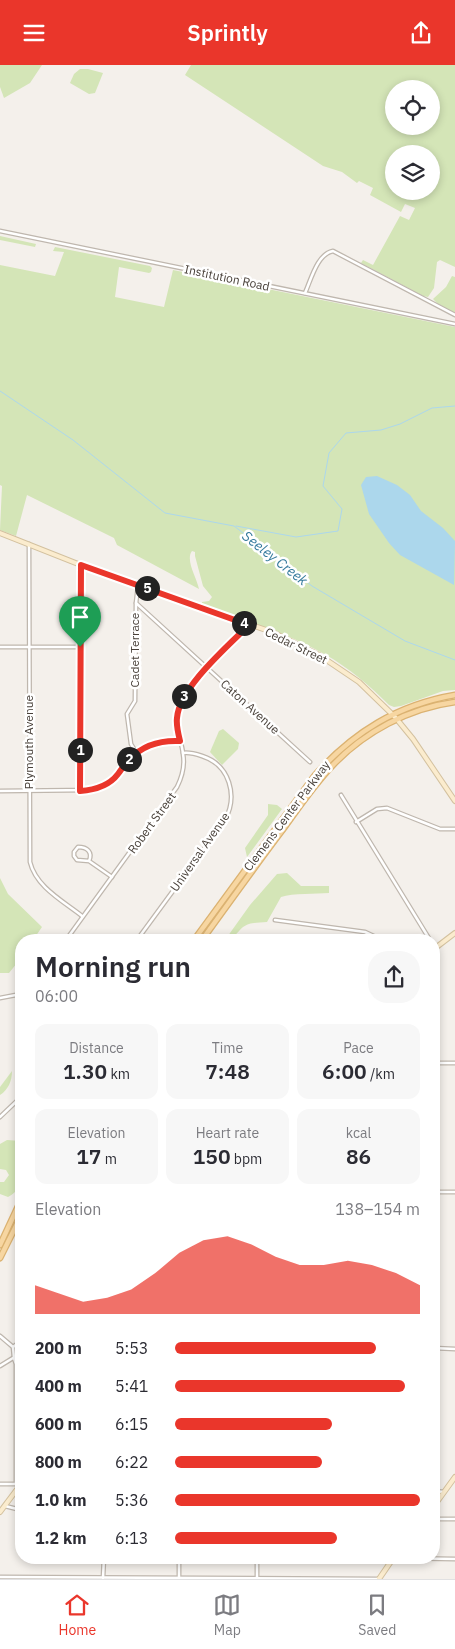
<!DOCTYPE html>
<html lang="en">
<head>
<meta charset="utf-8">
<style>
	:root { --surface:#fff; --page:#f7f7f7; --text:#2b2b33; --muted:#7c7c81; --line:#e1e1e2; --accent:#ea362b }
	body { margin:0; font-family:"IBM Plex Sans",sans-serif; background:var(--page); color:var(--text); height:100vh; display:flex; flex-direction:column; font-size:19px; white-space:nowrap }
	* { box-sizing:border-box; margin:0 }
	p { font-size:16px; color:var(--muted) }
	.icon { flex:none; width:28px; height:28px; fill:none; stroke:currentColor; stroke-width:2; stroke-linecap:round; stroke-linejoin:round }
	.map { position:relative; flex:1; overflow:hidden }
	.panel { position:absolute; left:15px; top:869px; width:425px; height:630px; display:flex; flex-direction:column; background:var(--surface); border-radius:20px; box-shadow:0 2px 8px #0003 }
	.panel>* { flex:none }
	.fabs { position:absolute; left:385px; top:15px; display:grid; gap:10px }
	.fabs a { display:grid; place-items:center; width:55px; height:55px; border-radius:50%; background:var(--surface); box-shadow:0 2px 8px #0003; font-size:25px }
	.pin { position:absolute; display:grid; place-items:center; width:42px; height:42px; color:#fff; margin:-51px -21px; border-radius:50% 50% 50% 0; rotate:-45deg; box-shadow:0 0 5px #0007 }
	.pin .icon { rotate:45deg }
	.km { position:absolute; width:25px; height:25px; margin:-12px; border-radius:50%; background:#222; color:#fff; font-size:14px; line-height:25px; text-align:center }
	.round { display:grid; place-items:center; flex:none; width:52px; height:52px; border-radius:20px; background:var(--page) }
	.overview { display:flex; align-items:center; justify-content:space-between; height:85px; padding:0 20px }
	h1 { font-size:28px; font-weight:600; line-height:38px }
	.figures { display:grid; grid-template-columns:repeat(3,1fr); gap:8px; height:85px; padding:5px 20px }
	.figures div { display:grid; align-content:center; border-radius:12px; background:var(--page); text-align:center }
	.figures b { font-size:21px; font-weight:600 }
	.figures small { font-size:14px; font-weight:400 }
	.figures p { font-size:14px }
	.chart { height:140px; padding:10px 20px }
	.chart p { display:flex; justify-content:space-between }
	.chart svg { width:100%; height:90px; margin-top:5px; fill:var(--accent); opacity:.7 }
	ul { padding:0 20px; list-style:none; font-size:16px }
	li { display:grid; grid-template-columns:80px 60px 1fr; align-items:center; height:38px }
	li i { height:12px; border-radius:6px; background:var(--accent) }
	header { display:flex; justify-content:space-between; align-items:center; height:65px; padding:0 20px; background:var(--accent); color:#fff; font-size:22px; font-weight:600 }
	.tab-bar { display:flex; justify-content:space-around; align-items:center; height:70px; border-top:1px solid var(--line); background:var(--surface); font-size:14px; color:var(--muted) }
	.tab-bar a { display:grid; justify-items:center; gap:2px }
	.tab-bar .active { color:var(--accent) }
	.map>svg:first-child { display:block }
	.green { fill:#d4e5b7; fill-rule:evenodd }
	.water { fill:#acd7ec }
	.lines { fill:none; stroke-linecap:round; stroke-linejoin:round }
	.stream { stroke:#acd7ec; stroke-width:1 }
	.street-casing { stroke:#bfb7ae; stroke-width:5 }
	.secondary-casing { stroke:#d3c19f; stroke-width:6 }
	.primary-casing { stroke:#dbb271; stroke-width:7 }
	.street { stroke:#fff; stroke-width:2.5 }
	.secondary { stroke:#fbecce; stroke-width:4 }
	.primary { stroke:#f7d6a1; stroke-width:4.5 }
	.route-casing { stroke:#fff; stroke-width:10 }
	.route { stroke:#ea362b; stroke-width:6 }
	.labels { text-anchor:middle; stroke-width:5; stroke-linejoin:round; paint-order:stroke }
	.street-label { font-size:12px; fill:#484039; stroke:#fff }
	.water-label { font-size:14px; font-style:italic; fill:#357a9c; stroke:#fff }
</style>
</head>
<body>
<header><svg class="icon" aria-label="menu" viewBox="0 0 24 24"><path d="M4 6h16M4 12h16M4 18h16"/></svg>Sprintly<svg class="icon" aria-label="share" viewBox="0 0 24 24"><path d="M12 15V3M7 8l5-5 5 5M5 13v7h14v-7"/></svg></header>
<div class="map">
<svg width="455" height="1514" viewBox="0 0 455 1514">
	<rect width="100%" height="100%" fill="#f4f0eb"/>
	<g class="green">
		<polygon points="0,0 42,0 30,18 4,33 0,22"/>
		<path d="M191,0H455V202L440,195L437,197L434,223L428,232L423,231L361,198L363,195L373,200L400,151L409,155L415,143L405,139L401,147L370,130L373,123L359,116L357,118L342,107L323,101L185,10ZM394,24H431V61H394ZM394,89H431V126H394Z"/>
		<polygon points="80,4 88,4 103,8 95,28 89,29 70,18 74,9"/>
		<polygon points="0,171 36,179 35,182 0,175"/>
		<path d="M55,182L150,201L152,203L151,207L149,208L119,202L115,232L164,242L173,205L455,262V625L443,626L401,641L394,642L389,640C370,621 349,603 326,590C287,568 244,555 202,540V537L209,536L212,532L203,521L195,491V487L192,486C185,495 197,513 199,524L117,480L114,473L27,430L16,471L0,465L2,421L0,420V200L55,211L64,187L53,186Z"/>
		<polygon points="452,211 455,212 455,248 438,239 433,234 446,222"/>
		<polygon points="223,664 239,678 238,684 222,700 210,687 219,666"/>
		<polygon points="268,739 277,740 282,744 247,792 245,783 268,750"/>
		<path d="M287,808L301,821H329V828C316,829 293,828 281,832L267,857C247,858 244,858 232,875H225L250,840L277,809Z"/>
		<polygon points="0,813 8,829 42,862 33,875 21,875 21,893 9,908 0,908"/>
		<path d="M12,1006C12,1016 8,1025 0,1030V1022Z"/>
		<path d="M7,1075L21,1076C21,1093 28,1123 8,1132L0,1129V1117H4L9,1110L6,1105L0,1104V1079Z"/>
	</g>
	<polygon class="water" points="377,411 397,420 410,430 421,446 443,463 455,476 454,520 400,490 389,478 369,449 361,420 366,412"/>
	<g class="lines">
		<g class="stream">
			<polyline points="0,326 73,375 165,448 234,461 312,521 405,576 455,595"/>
			<polyline points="236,461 296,472 338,466 342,444 323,421 329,388 346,368 381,365 400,359 432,343 455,341"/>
		</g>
		<g class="street-casing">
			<g id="street">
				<polyline points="0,166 455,259"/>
				<path d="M305,228C311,215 317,189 333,186L455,250"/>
				<path d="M29,479L30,797C36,822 63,836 82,851"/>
				<polyline points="138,521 136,538 310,697"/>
				<polyline points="136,538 135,636 127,649 131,679 136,687"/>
				<polyline points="0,582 80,582"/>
				<polyline points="0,726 91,725 109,718 117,711 130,693 144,682 161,676 179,676"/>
				<polyline points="80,726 81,500"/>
				<polyline points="341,730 430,875"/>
				<polyline points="356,757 377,744 387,743 440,764 455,764"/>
				<path d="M89,796C93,787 87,782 78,782L74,787V791L77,795L89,796L112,812"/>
				<polyline points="275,855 365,867 382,875"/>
				<path d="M66,875L177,722C182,712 185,700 183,689C182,676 175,665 177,651C181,620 228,582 249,559"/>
				<path d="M137,875L225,755C238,731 230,700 202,691C196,689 190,687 183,688"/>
				<polyline points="0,933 21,929"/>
				<polyline points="434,998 455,998"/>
				<polyline points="0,1052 21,1032"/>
				<polyline points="434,1127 455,1127"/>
				<polyline points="0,1271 13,1282 14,1293 16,1299 16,1419"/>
				<polyline points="13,1282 21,1276"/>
				<polyline points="434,1283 455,1284"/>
				<polyline points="0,1301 13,1293"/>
				<polyline points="0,1419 21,1419"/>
				<polyline points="434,1426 444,1427"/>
				<polyline points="5,1441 21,1445"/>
				<polyline points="434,1454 455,1454"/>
				<polyline points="179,1492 179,1513"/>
				<polyline points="394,1493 455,1494"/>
				<polyline points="0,1512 378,1514"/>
				<polyline points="103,1513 104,1492"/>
				<polyline points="257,1514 257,1492"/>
			</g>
		</g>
		<g class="secondary-casing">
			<g id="secondary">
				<polyline points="0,468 106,510 272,567 319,590 359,617 395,652 413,674 455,736"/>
				<polyline points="434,884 455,868"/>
				<polyline points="434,1441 455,1412"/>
				<polyline points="0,1447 21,1419"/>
				<polyline points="379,1514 394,1492"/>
			</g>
		</g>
		<g class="primary-casing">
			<g id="primary">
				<path d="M194,875L315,710C354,667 397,640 455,630"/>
				<path d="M202,875C228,839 254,803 281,767C297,745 313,721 332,701C364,667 409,643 455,637"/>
				<polyline points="0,1180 21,1135"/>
				<polyline points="0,1193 21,1151"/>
			</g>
		</g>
		<use href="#street" class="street"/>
		<use href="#secondary" class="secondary"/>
		<use href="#primary" class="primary"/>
	</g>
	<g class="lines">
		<g class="route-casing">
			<path id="route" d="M81,500L249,560C228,581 179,623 177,653C176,660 178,668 180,676C160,675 143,680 130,694C125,698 122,704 118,709C109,721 95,725 80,726Z"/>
		</g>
		<use href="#route" class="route"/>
	</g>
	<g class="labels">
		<g class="street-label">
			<text transform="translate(227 213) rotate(12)" y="4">Institution Road</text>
			<text transform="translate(296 581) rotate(26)" y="4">Cedar Street</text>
			<text transform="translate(135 585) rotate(-90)" y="4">Cadet Terrace</text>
			<text transform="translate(250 642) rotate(42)" y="4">Caton Avenue</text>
			<text transform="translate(29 677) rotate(-90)" y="4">Plymouth Avenue</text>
			<text transform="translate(287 751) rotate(-53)" y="4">Clemens Center Parkway</text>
			<text transform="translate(152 758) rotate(-54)" y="4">Robert Street</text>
			<text transform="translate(200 787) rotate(-55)" y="4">Universal Avenue</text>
		</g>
		<g class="water-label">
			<text transform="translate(275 493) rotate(38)" y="5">Seeley Creek</text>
		</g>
	</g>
</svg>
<div class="fabs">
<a><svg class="icon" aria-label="locate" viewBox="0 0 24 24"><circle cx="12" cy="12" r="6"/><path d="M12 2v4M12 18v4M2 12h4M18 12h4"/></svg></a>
<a><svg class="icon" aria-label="layers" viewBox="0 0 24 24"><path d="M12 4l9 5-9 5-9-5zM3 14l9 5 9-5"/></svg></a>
</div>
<div class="pin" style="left:80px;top:582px;background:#1e9e55"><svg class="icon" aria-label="arrive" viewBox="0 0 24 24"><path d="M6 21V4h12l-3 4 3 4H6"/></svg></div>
<b class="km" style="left:80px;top:685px">1</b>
<b class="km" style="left:129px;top:694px">2</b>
<b class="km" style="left:184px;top:631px">3</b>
<b class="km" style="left:244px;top:558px">4</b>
<b class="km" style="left:147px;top:523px">5</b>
<section class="panel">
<div class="overview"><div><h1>Morning run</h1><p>06:00</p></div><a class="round"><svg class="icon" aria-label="share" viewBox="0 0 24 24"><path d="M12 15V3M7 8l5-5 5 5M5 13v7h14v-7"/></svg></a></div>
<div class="figures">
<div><p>Distance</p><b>1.30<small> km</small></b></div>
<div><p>Time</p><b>7:48</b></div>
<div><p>Pace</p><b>6:00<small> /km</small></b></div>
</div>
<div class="figures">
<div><p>Elevation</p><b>17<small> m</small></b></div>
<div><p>Heart rate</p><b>150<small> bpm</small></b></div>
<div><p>kcal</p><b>86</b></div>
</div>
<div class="chart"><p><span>Elevation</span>138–154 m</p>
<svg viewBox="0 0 160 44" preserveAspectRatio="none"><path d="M0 44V30L10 34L20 38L30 36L40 32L50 24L60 14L70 8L80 6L90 10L100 16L110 20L120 20L130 18L140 20L150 24L160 30V44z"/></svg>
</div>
<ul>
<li><b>200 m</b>5:53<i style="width:82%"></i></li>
<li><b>400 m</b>5:41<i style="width:94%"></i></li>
<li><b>600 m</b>6:15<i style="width:64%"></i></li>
<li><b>800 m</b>6:22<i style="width:60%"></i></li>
<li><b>1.0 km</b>5:36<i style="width:100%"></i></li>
<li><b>1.2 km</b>6:13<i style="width:66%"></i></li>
</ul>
</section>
</div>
<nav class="tab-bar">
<a class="active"><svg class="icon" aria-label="home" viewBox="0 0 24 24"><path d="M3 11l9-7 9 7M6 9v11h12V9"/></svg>Home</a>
<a><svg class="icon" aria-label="map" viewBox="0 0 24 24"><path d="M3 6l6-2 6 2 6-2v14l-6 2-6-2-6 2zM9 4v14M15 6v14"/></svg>Map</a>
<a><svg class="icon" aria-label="saved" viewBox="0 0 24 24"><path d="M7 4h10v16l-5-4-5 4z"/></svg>Saved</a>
</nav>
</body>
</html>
